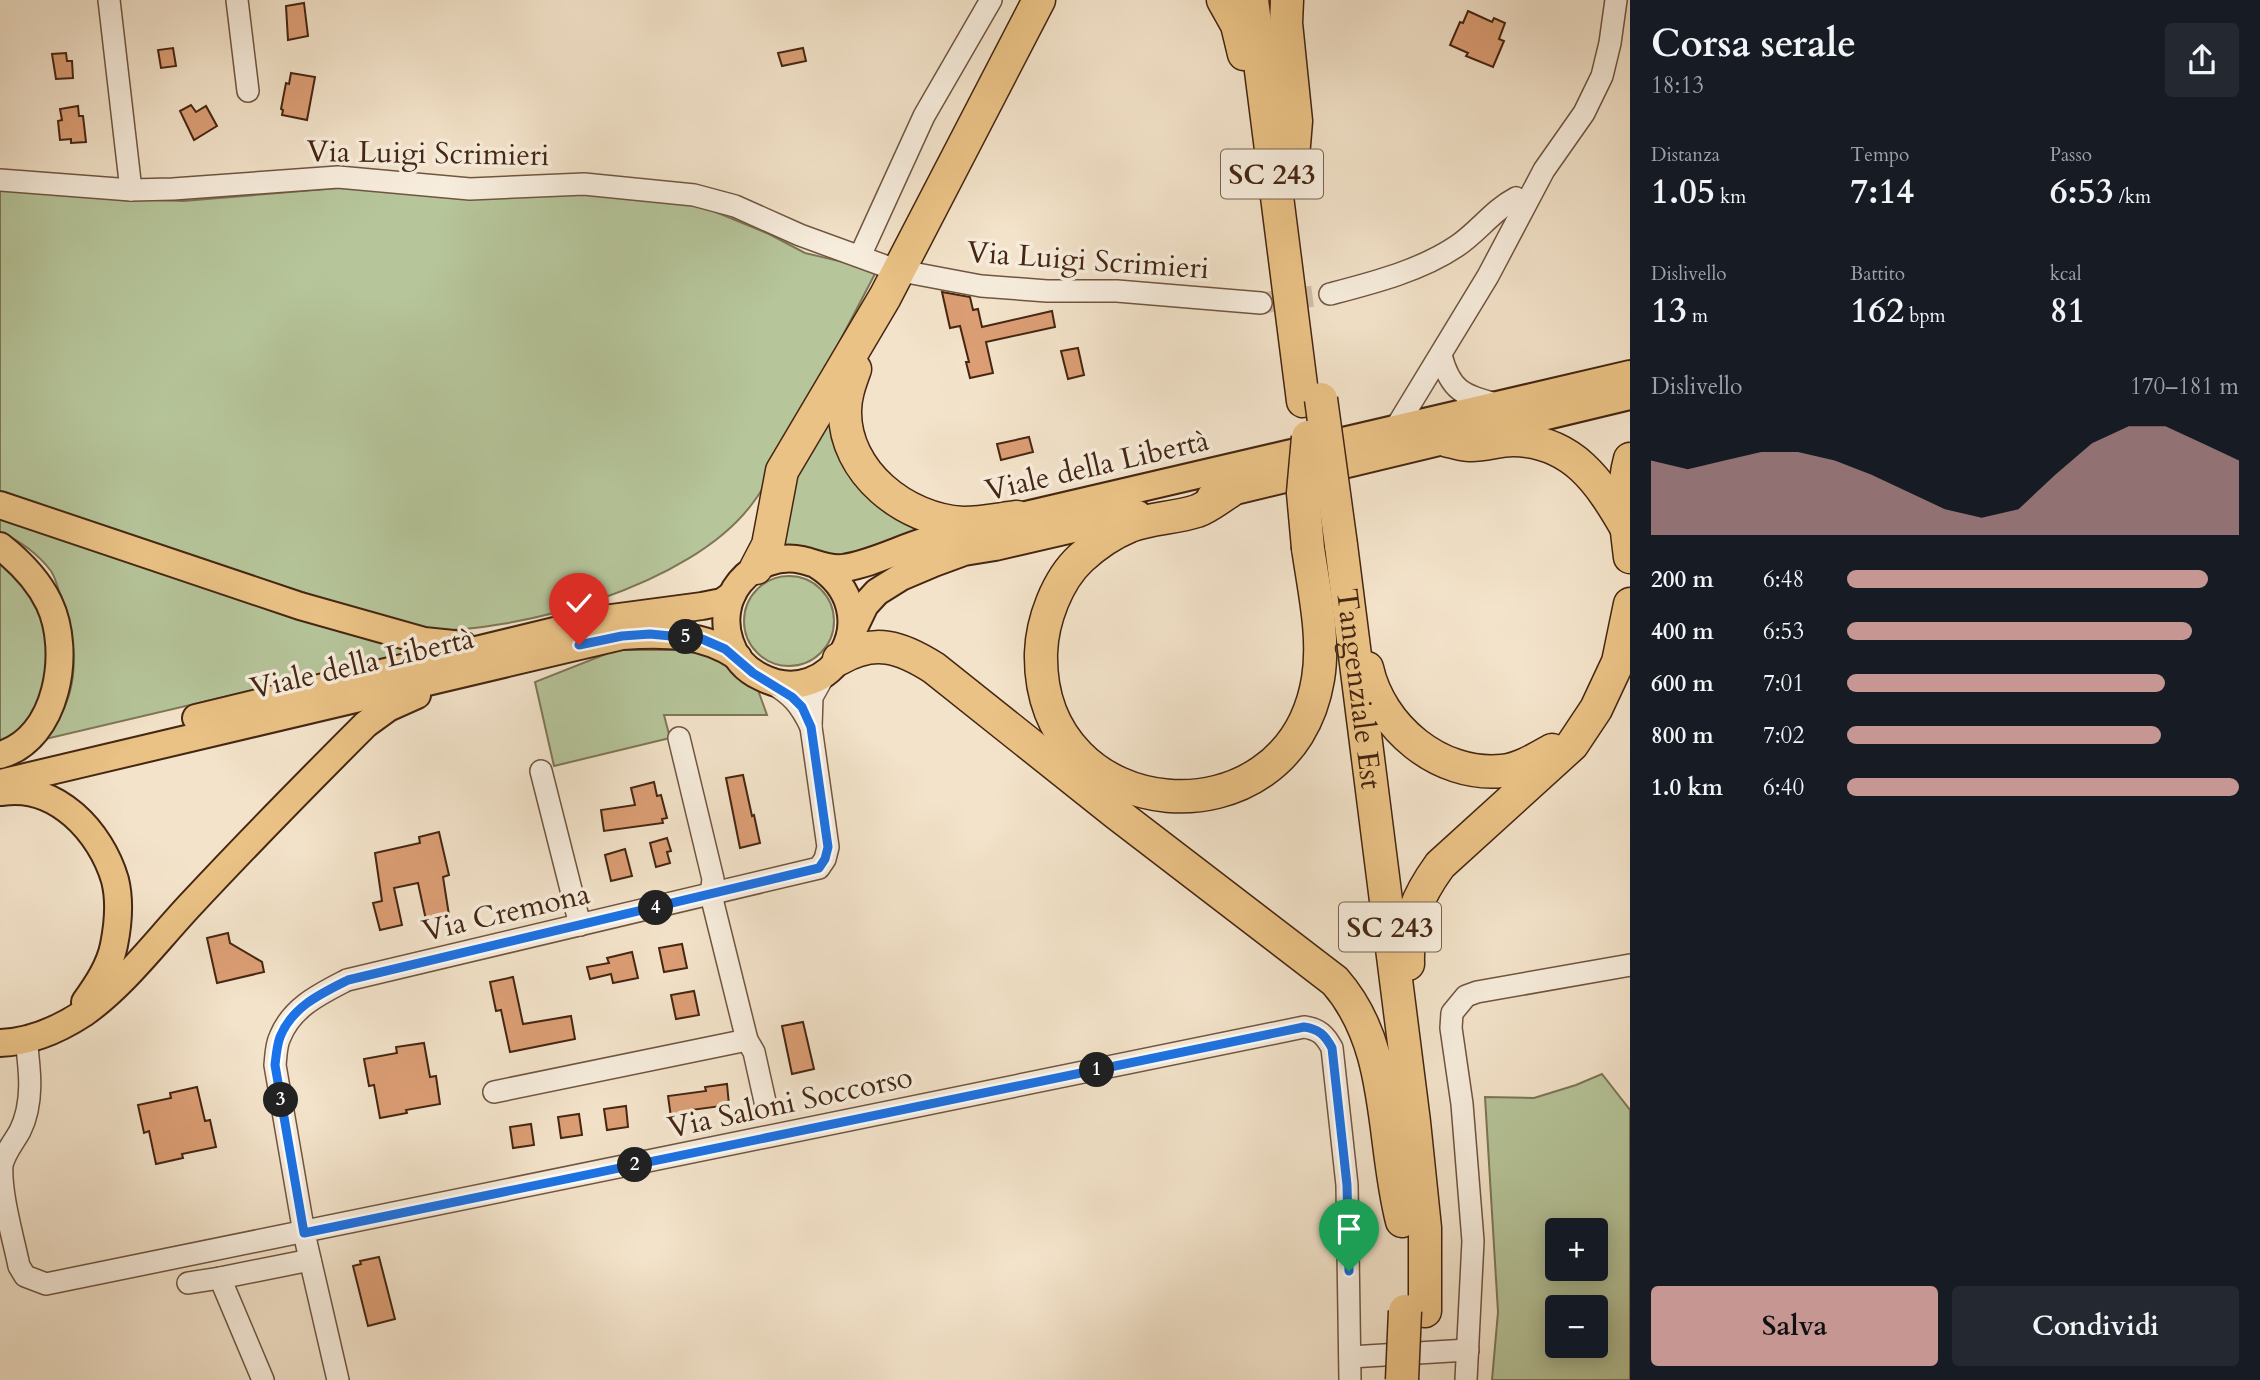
<!DOCTYPE html>
<html lang="it">
<head>
<meta charset="utf-8">
<style>
	:root { --surface:#171b24; --page:#242831; --text:#f1f3f6; --muted:#9ea1a6; --accent:#c59692 }
	body { margin:0; font-family:Cardo,serif; background:var(--page); color:var(--text); height:100vh; display:flex; flex-direction:column; font-size:26px; white-space:nowrap }
	* { box-sizing:border-box; margin:0 }
	p { font-size:23px; color:var(--muted) }
	.icon { flex:none; width:38px; height:38px; fill:none; stroke:currentColor; stroke-width:2; stroke-linecap:round; stroke-linejoin:round }
	.map { position:relative; flex:1; overflow:hidden }
	.drawer { display:flex; flex-direction:column; background:var(--surface); width:630px }
	.drawer>* { flex:none }
	.controls { position:absolute; left:1545px; top:1218px; display:grid; gap:14px }
	.controls a { display:grid; place-items:center; width:63px; height:63px; border-radius:7px; background:var(--surface); box-shadow:0 4px 18px #0003; font-size:35px }
	.pin { position:absolute; display:grid; place-items:center; width:60px; height:60px; color:#fff; margin:-72px -30px; border-radius:50% 50% 50% 0; rotate:-45deg; box-shadow:0 0 7px #0007 }
	.pin .icon { rotate:45deg }
	.km { position:absolute; width:35px; height:35px; margin:-18px; border-radius:50%; background:#222; color:#fff; font-size:19px; line-height:35px; text-align:center }
	.round { display:grid; place-items:center; flex:none; width:74px; height:74px; border-radius:7px; background:var(--page) }
	.headline { display:flex; align-items:center; justify-content:space-between; height:119px; padding:0 21px }
	h1 { font-size:38px; font-weight:600; line-height:52px }
	.figures { display:grid; grid-template-columns:repeat(3,1fr); gap:10px; height:119px; padding:7px 21px }
	.figures div { display:grid; align-content:center }
	.figures b { font-size:35px; font-weight:600 }
	.figures small { font-size:19px; font-weight:400 }
	.figures p { font-size:19px }
	.chart { height:196px; padding:14px 21px }
	.chart p { display:flex; justify-content:space-between }
	.chart svg { width:100%; height:126px; margin-top:7px; fill:var(--accent); opacity:.7 }
	.primary-button { display:flex; gap:14px; margin-top:auto; padding:14px 21px }
	.primary-button a { flex:1; height:80px; border-radius:7px; background:var(--accent); color:#111; font-size:28px; font-weight:600; line-height:80px; text-align:center }
	.primary-button a+a { background:var(--page); color:var(--text) }
	ul { padding:0 21px; list-style:none; font-size:23px }
	li { display:grid; grid-template-columns:112px 84px 1fr; align-items:center; height:52px }
	li i { height:18px; border-radius:9px; background:var(--accent) }
	main { display:flex; flex:1; min-height:0 }
	.map>svg:first-child { display:block }
	.green { fill:#b6c59a; stroke:#7e7656; stroke-width:2; fill-rule:evenodd }
	.building { fill:#dc9e75; stroke:#452612; stroke-width:2 }
	.lines { fill:none; stroke-linecap:round; stroke-linejoin:round }
	.minor-tunnel { stroke:#d0bda5; stroke-width:21; stroke-dasharray:21 10; stroke-linecap:butt }
	.minor-casing { stroke:#705540; stroke-width:24 }
	.major-casing { stroke:#452612; stroke-width:30 }
	.highway-casing { stroke:#452612; stroke-width:35 }
	.minor { stroke:#f7eddd; stroke-width:21 }
	.major { stroke:#eac285; stroke-width:26 }
	.highway { stroke:#eac285; stroke-width:32 }
	.highway-bridge-casing { stroke:#452612; stroke-width:35; stroke-linecap:butt }
	.highway-bridge { stroke:#eac285; stroke-width:32 }
	.route-casing { stroke:#fff; stroke-width:14 }
	.route { stroke:#1a73e8; stroke-width:9 }
	.labels { text-anchor:middle; stroke-width:7; stroke-linejoin:round; paint-order:stroke }
	.shield { fill:#f7eddd; stroke:#7a624f; stroke-width:2 }
	.shield-label { font-size:28px; font-weight:bold; fill:#452612 }
	.street-label { font-size:30px; fill:#452612; stroke:#f7eddd }
</style>
</head>
<body>
<main>
<div class="map">
<svg width="1630" height="1380" viewBox="0 0 1630 1380">
	<rect width="100%" height="100%" fill="#f3e3ca"/>
	<filter id="stains"><feTurbulence type="fractalNoise" baseFrequency=".00286" numOctaves="4"/><feColorMatrix values="0 0 0 0 .2 0 0 0 0 .09 0 0 0 0 .02 0 0 0 .5 -.17"/></filter>
	<radialGradient id="worn" r=".72"><stop offset=".6" stop-color="#630" stop-opacity="0"/><stop offset="1" stop-color="#630" stop-opacity=".3"/></radialGradient>
	<g class="green">
		<path d="M362,186L656,196L706,208L769,234L805,253L877,270C850,322 823,374 796,425C782,451 770,481 752,504C691,586 519,633 420,631L0,492V187L124,199L183,201Z"/>
		<polygon points="836,393 841,441 944,528 842,561 807,547 777,544 783,506"/>
		<path d="M0,516L432,648L37,741C44,734 54,726 59,717C82,680 75,629 59,591C57,585 55,577 51,571C38,554 20,541 0,532Z"/>
		<path d="M0,563C31,587 53,626 50,667C49,683 38,708 32,724L0,742Z"/>
		<circle cx="789" cy="621" r="45"/>
		<polygon points="616,650 712,650 758,690 767,715 664,715 670,738 554,766 535,682"/>
		<path d="M1602,1074L1630,1110V1380H1492L1498,1312L1485,1097L1534,1098L1576,1085ZM1558,1230H1596V1269H1558ZM1558,1307H1596V1346H1558Z"/>
	</g>
	<g class="building">
		<polygon points="304,3 308,36 288,40 286,6"/>
		<polygon points="1468,11 1492,22 1494,18 1505,23 1499,39 1504,41 1493,67 1466,56 1468,53 1450,45 1460,22 1463,23"/>
		<polygon points="173,48 176,66 161,68 158,50"/>
		<polygon points="803,48 806,61 782,66 778,53"/>
		<polygon points="66,53 67,61 72,61 73,78 56,79 52,54"/>
		<polygon points="291,73 315,77 307,120 282,115 283,110 281,109 286,83 289,84"/>
		<polygon points="191,105 196,112 206,106 217,126 194,140 180,111"/>
		<polygon points="78,106 79,116 83,116 86,142 71,143 71,139 60,140 58,121 62,120 60,109"/>
		<polygon points="942,292 970,297 973,310 978,309 982,327 1052,311 1055,327 986,342 993,373 970,378 966,362 969,362 960,326 950,328"/>
		<polygon points="1078,348 1084,375 1068,379 1061,351"/>
		<polygon points="1029,437 1033,452 1001,460 997,444"/>
		<polygon points="743,775 752,816 754,815 760,843 740,848 726,778"/>
		<polygon points="654,782 657,796 661,795 667,818 662,819 663,823 604,831 601,810 635,805 631,788"/>
		<polygon points="439,832 449,875 443,877 449,915 426,920 418,883 394,888 402,925 380,930 373,903 382,901 375,853 420,843 419,837"/>
		<polygon points="667,838 671,851 667,852 670,863 656,867 650,843"/>
		<polygon points="625,849 632,876 611,881 605,855"/>
		<polygon points="228,933 230,943 262,962 264,972 217,983 207,938"/>
		<polygon points="682,944 687,968 664,972 659,948"/>
		<polygon points="632,952 638,978 613,983 611,974 590,979 587,967 609,963 607,958"/>
		<polygon points="513,977 523,1024 571,1016 575,1039 510,1052 501,1010 496,1011 490,982"/>
		<polygon points="694,991 699,1015 676,1019 671,995"/>
		<polygon points="803,1022 814,1069 792,1074 782,1026"/>
		<polygon points="424,1043 430,1077 436,1076 440,1104 406,1110 407,1113 380,1118 374,1085 369,1086 364,1059 397,1053 396,1047"/>
		<polygon points="727,1084 729,1105 691,1110 692,1114 671,1117 668,1096 706,1091 705,1087"/>
		<polygon points="197,1087 205,1121 210,1120 216,1147 182,1154 183,1158 156,1164 149,1131 144,1133 138,1105 171,1098 170,1093"/>
		<polygon points="626,1106 628,1127 607,1130 604,1109"/>
		<polygon points="579,1114 582,1135 561,1138 558,1117"/>
		<polygon points="531,1124 534,1145 513,1148 510,1127"/>
		<polygon points="379,1257 395,1319 368,1326 353,1266 361,1264 360,1261"/>
	</g>
	<g class="lines">
		<polyline class="minor-tunnel" points="1261,303 1330,294"/>
		<g class="minor-casing">
			<g id="minor">
				<polyline points="109,0 131,190"/>
				<polyline points="237,0 248,91"/>
				<polyline points="0,180 131,190 173,189 338,177 470,189 584,184 694,195 735,206 800,235 885,266"/>
				<polyline points="860,256 924,116 991,0"/>
				<polyline points="912,273 981,286 1047,291 1117,291 1261,303"/>
				<path d="M1330,294C1372,283 1420,271 1457,246C1478,232 1493,210 1516,198L1524,204"/>
				<path d="M1441,355C1450,390 1463,396 1497,404"/>
				<polyline points="1398,439 1395,429 1488,276 1544,170 1584,113 1602,76 1610,43 1616,0"/>
				<path d="M770,682C792,695 800,704 811,727L812,697L826,672"/>
				<polyline points="679,738 713,879 711,895 747,1040 754,1052 766,1106"/>
				<polyline points="541,771 580,925"/>
				<path d="M26,1040C30,1070 34,1103 20,1131C14,1142 5,1152 2,1165C0,1193 13,1237 19,1266L25,1276L46,1284L1304,1027C1319,1029 1325,1035 1332,1048L1347,1185L1350,1380"/>
				<polyline points="494,1092 747,1040"/>
				<polyline points="188,1283 220,1278"/>
				<polyline points="1350,1357 1468,1350"/>
				<polyline points="263,1380 220,1278 310,1260"/>
				<path d="M338,1380L304,1233L275,1065C276,1056 276,1045 280,1037C292,1007 320,994 347,980L819,868L825,859L828,847L811,727"/>
				<polyline points="1466,1380 1473,1241 1462,1104 1451,1028 1452,1013 1466,996 1477,992 1630,965"/>
			</g>
		</g>
		<g class="major-casing">
			<g id="major">
				<polyline points="1210,497 1630,396"/>
				<polyline points="0,505 300,606 424,641 463,645"/>
				<path d="M0,546C19,561 38,580 49,603C72,651 58,739 0,755"/>
				<path d="M817,565C892,612 831,713 761,677C746,670 735,658 730,642C723,622 726,599 740,582C755,564 779,555 802,560C816,563 828,570 843,568C872,564 901,548 929,540C958,531 988,525 1017,517L1630,374"/>
				<polyline points="852,632 865,605 877,592 901,577 934,563 964,552 995,547 1138,514"/>
				<polyline points="196,718 604,619 702,606 722,602 732,595"/>
				<path d="M0,783L622,636C663,633 703,633 738,657"/>
				<path d="M2,792C56,783 101,832 115,880C120,900 118,925 114,945C110,966 97,985 85,1002"/>
				<path d="M0,1043C31,1042 58,1030 84,1013C124,985 158,939 192,903C249,842 307,783 366,724L388,708L417,695"/>
			</g>
		</g>
		<g class="highway-casing">
			<g id="highway">
				<polyline points="1223,0 1237,25 1244,54"/>
				<polyline points="1252,0 1303,401"/>
				<polyline points="1287,0 1286,23 1296,121 1292,169"/>
				<path d="M855,369C850,383 845,396 845,411C844,472 905,520 963,523C981,523 1000,519 1017,517"/>
				<path d="M1448,441C1455,442 1462,445 1469,445C1483,446 1498,440 1513,440C1573,441 1600,482 1627,529"/>
				<path d="M1630,459C1621,491 1626,525 1630,557"/>
				<path d="M1229,492C1219,498 1208,507 1197,511C1176,518 1151,518 1130,526C1113,533 1095,545 1081,558C1057,580 1042,621 1041,653C1037,829 1290,849 1318,679C1325,637 1314,590 1308,548"/>
				<path id="s1" d="M1341,545L1414,1122L1425,1228V1311"/>
				<polyline points="756,568 768,545 782,471 885,297 1039,0"/>
				<path d="M839,659C875,638 901,647 934,668L1116,813L1335,981C1393,1047 1381,1140 1402,1221"/>
				<path d="M1367,668C1380,727 1439,777 1502,771C1520,769 1536,759 1552,750"/>
				<path d="M1408,964C1407,922 1416,898 1440,865L1572,745L1596,709L1618,662L1630,604"/>
			</g>
		</g>
		<use href="#minor" class="minor"/>
		<use href="#major" class="major"/>
		<use href="#highway" class="highway"/>
		<g class="highway-bridge-casing">
			<g id="highway-bridge">
				<polyline points="1321,399 1341,545"/>
				<polyline points="1308,548 1303,493 1308,437"/>
				<polyline points="1402,1380 1405,1311"/>
			</g>
		</g>
		<use href="#highway-bridge" class="highway-bridge"/>
	</g>
	<g class="lines">
		<g class="route-casing">
			<path id="route" d="M579,645L622,636L650,634L702,639L725,649L753,673L792,697L802,707L811,727L828,847L825,859L819,868L348,980C320,994 292,1007 280,1037C277,1045 276,1056 275,1065L304,1233L1304,1027C1319,1029 1325,1035 1332,1048L1347,1185L1349,1271"/>
		</g>
		<use href="#route" class="route"/>
	</g>
	<g class="labels">
		<g class="shield">
			<rect x="1221" y="149.5" width="102" height="49" rx="5"/>
			<rect x="1339" y="902.5" width="102" height="49" rx="5"/>
		</g>
		<g class="shield-label">
			<text x="1272" y="184">SC 243</text>
			<text x="1390" y="937">SC 243</text>
		</g>
		<g class="street-label">
			<text transform="translate(428 153) rotate(1)" y="10">Via Luigi Scrimieri</text>
			<text transform="translate(1088 260) rotate(4)" y="10">Via Luigi Scrimieri</text>
			<text transform="translate(1097 465) rotate(-13)" y="10">Viale della Libertà</text>
			<text transform="translate(362 663) rotate(-13)" y="10">Viale della Libertà</text>
			<text dy="10" stroke="none"><textPath href="#s1" startOffset="145">Tangenziale Est</textPath></text>
			<text transform="translate(506 912) rotate(-13)" y="10">Via Cremona</text>
			<text transform="translate(790 1102) rotate(-12)" y="10">Via Saloni Soccorso</text>
		</g>
	</g>
	<rect width="100%" height="100%" filter="url(#stains)"/>
	<rect width="100%" height="100%" fill="url(#worn)"/>
</svg>
<div class="controls">
<a>+</a>
<a>−</a>
</div>
<div class="pin" style="left:1349px;top:1271px;background:#1e9e55"><svg class="icon" aria-label="arrive" viewBox="0 0 24 24"><path d="M6 21V4h12l-3 4 3 4H6"/></svg></div>
<div class="pin" style="left:579px;top:645px;background:#d93025"><svg class="icon" aria-label="check" viewBox="0 0 24 24"><path d="M5 12l5 5 9-10"/></svg></div>
<b class="km" style="left:1097px;top:1070px">1</b>
<b class="km" style="left:635px;top:1165px">2</b>
<b class="km" style="left:281px;top:1100px">3</b>
<b class="km" style="left:656px;top:908px">4</b>
<b class="km" style="left:686px;top:637px">5</b>
</div>
<section class="drawer">
<div class="headline"><div><h1>Corsa serale</h1><p>18:13</p></div><a class="round"><svg class="icon" aria-label="share" viewBox="0 0 24 24"><path d="M12 15V3M7 8l5-5 5 5M5 13v7h14v-7"/></svg></a></div>
<div class="figures">
<div><p>Distanza</p><b>1.05<small> km</small></b></div>
<div><p>Tempo</p><b>7:14</b></div>
<div><p>Passo</p><b>6:53<small> /km</small></b></div>
</div>
<div class="figures">
<div><p>Dislivello</p><b>13<small> m</small></b></div>
<div><p>Battito</p><b>162<small> bpm</small></b></div>
<div><p>kcal</p><b>81</b></div>
</div>
<div class="chart"><p><span>Dislivello</span>170–181 m</p>
<svg viewBox="0 0 160 44" preserveAspectRatio="none"><path d="M0 44V18L10 21L20 18L30 15L40 15L50 18L60 23L70 29L80 35L90 38L100 35L110 23L120 12L130 6L140 6L150 12L160 18V44z"/></svg>
</div>
<ul>
<li><b>200 m</b>6:48<i style="width:92%"></i></li>
<li><b>400 m</b>6:53<i style="width:88%"></i></li>
<li><b>600 m</b>7:01<i style="width:81%"></i></li>
<li><b>800 m</b>7:02<i style="width:80%"></i></li>
<li><b>1.0 km</b>6:40<i style="width:100%"></i></li>
</ul>
<div class="primary-button"><a>Salva</a><a>Condividi</a></div>
</section>
</main>
</body>
</html>
